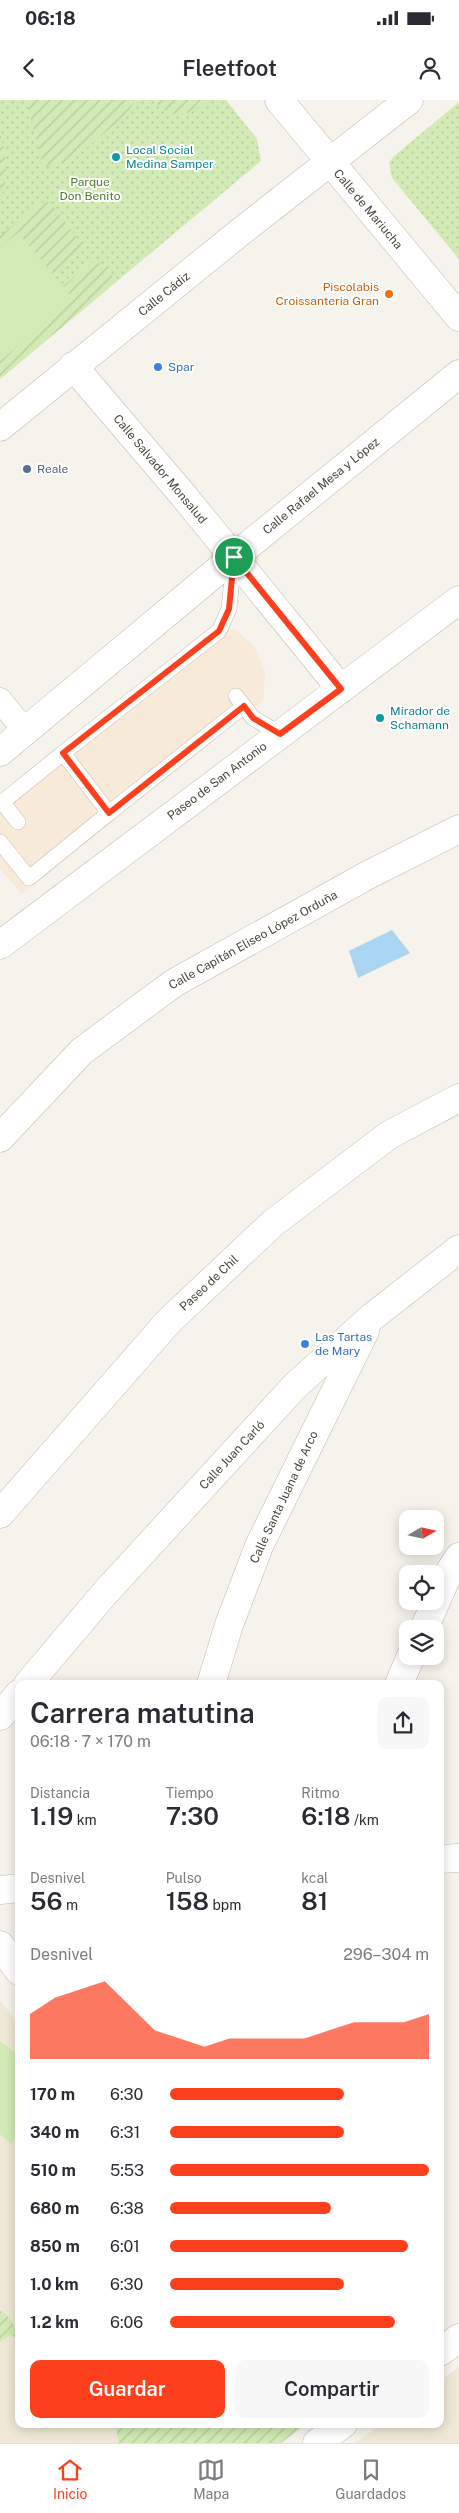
<!DOCTYPE html>
<html lang="es">
<head>
<meta charset="utf-8">
<style>
	:root { --surface:#fff; --page:#f7f7f7; --text:#2b2b33; --muted:#7c7c81; --line:#e1e1e2; --accent:#fc3f1d }
	body { margin:0; font-family:"Public Sans",sans-serif; background:var(--page); color:var(--text); height:100vh; display:flex; flex-direction:column; font-size:19px; white-space:nowrap }
	* { box-sizing:border-box; margin:0 }
	p { font-size:16px; color:var(--muted) }
	.icon { flex:none; width:28px; height:28px; fill:none; stroke:currentColor; stroke-width:2; stroke-linecap:round; stroke-linejoin:round }
	.map { position:relative; flex:1; overflow:hidden }
	.panel { position:absolute; left:15px; top:1580px; width:429px; height:748px; display:flex; flex-direction:column; background:var(--surface); border-radius:10px; box-shadow:0 2px 12px #0003 }
	.panel>* { flex:none }
	.needle { width:32px; rotate:81deg }
	.fabs { position:absolute; left:399px; top:1410px; display:grid; gap:10px }
	.fabs a { display:grid; place-items:center; width:45px; height:45px; border-radius:10px; background:var(--surface); box-shadow:0 2px 12px #0003; font-size:25px }
	.pin { position:absolute; display:grid; place-items:center; width:42px; height:42px; color:#fff; margin:-21px; border:2px solid #fff; border-radius:50%; box-shadow:0 1px 5px #0007 }
	.round { display:grid; place-items:center; flex:none; width:52px; height:52px; border-radius:10px; background:var(--page) }
	.summary { display:flex; align-items:center; justify-content:space-between; height:85px; padding:0 15px }
	h1 { font-size:28px; font-weight:600; line-height:38px }
	.stats { display:grid; grid-template-columns:repeat(3,1fr); gap:8px; height:85px; padding:5px 15px }
	.stats div { display:grid; align-content:center }
	.stats b { font-size:25px; font-weight:600 }
	.stats small { font-size:14px; font-weight:400 }
	.stats p { font-size:14px }
	.chart { height:140px; padding:10px 15px }
	.chart p { display:flex; justify-content:space-between }
	.chart svg { width:100%; height:90px; margin-top:5px; fill:var(--accent); opacity:.7 }
	.button { display:flex; gap:10px; margin-top:auto; padding:10px 15px }
	.button a { flex:1; height:58px; border-radius:10px; background:var(--accent); color:#fff; font-size:20px; font-weight:600; line-height:58px; text-align:center }
	.button a+a { background:var(--page); color:var(--text) }
	ul { padding:0 15px; list-style:none; font-size:16px }
	li { display:grid; grid-template-columns:80px 60px 1fr; align-items:center; height:38px }
	li i { height:12px; border-radius:6px; background:var(--accent) }
	.status { display:flex; justify-content:space-between; align-items:center; height:35px; padding:0 25px; background:var(--surface); direction:ltr }
	.status svg { height:14px; fill:currentColor }
	header { display:flex; justify-content:space-between; align-items:center; height:65px; padding:0 15px; background:var(--surface); font-size:22px; font-weight:600 }
	.menu { display:flex; justify-content:space-around; align-items:center; height:70px; border-top:1px solid var(--line); background:var(--surface); font-size:14px; color:var(--muted) }
	.menu a { display:grid; justify-items:center; gap:2px }
	.menu .active { color:var(--accent) }
	.map>svg:first-child { display:block }
	.commercial { fill:#f7ead8 }
	.education { fill:#efe8d6 }
	.grass { fill:url(#grass-dots) }
	.garden { fill:url(#garden-furrows) }
	.pitch { fill:#d2eab5 }
	.water { fill:#a9d4f2 }
	.lines { fill:none; stroke-linecap:round; stroke-linejoin:round }
	.service-casing { stroke:#c2bbae; stroke-width:16 }
	.pedestrian-casing { stroke:#c2bbae; stroke-width:25 }
	.minor-casing { stroke:#c2bbae; stroke-width:29 }
	.tertiary-casing { stroke:#c2bbae; stroke-width:29 }
	.service { stroke:#fff; stroke-width:15 }
	.pedestrian { stroke:#fff; stroke-width:24 }
	.minor { stroke:#fff; stroke-width:28 }
	.tertiary { stroke:#fff; stroke-width:28 }
	.route-casing { stroke:#fff; stroke-width:10 }
	.route { stroke:#fc3f1d; stroke-width:6 }
	.culture-dot { fill:#0f9aa8; stroke:#fff; stroke-width:2 }
	.food-dot { fill:#e8710a; stroke:#fff; stroke-width:2 }
	.shop-dot { fill:#3f7fe0; stroke:#fff; stroke-width:2 }
	.service-dot { fill:#5c6f8a; stroke:#fff; stroke-width:2 }
	.labels { text-anchor:middle; stroke-width:4; stroke-linejoin:round; paint-order:stroke }
	.culture-label { font-size:12px; fill:#0d838f; stroke:#fff; text-anchor:start }
	.park-label { font-size:12px; fill:#4a7f2a; stroke:#fff }
	.street-label { font-size:12px; fill:#4b4439; stroke:#fff }
	.food-label { font-size:12px; fill:#c56008; stroke:#fff; text-anchor:end }
	.shop-label { font-size:12px; fill:#366cbe; stroke:#fff; text-anchor:start }
	.service-label { font-size:12px; fill:#4e5e75; stroke:#fff; text-anchor:start }
</style>
</head>
<body>
<div class="status"><b>06:18</b><svg viewBox="0 0 49 12"><path d="M0 12V9h3v3zM5 12V6h3v6zM10 12V3h3v9zM15 12V0h3v12zM26 1h20v11H26zM47 4h2v5h-2z"/></svg></div>
<header><svg class="icon" aria-label="back" viewBox="0 0 24 24"><path d="M15 5l-7 7 7 7"/></svg>Fleetfoot<svg class="icon" aria-label="person" viewBox="0 0 24 24"><circle cx="12" cy="8" r="4"/><path d="M4 21q1-7 8-7t8 7"/></svg></header>
<div class="map">
<svg width="459" height="2343" viewBox="0 0 459 2343">
	<defs>
		<pattern id="grass-dots" width="8" height="8" patternUnits="userSpaceOnUse" patternTransform="scale(1.25)"><rect width="8" height="8" fill="#d2eab5"/><path d="M2 2h.1M6 6h.1" fill="none" stroke="#b6ca9c" stroke-width="1.8" stroke-linecap="round"/></pattern>
		<pattern id="garden-furrows" width="10" height="10" patternUnits="userSpaceOnUse" patternTransform="scale(1.25)"><rect width="10" height="10" fill="#d2eab5"/><path d="M-1 1l2-2M0 10L10 0M9 11l2-2" fill="none" stroke="#b6ca9c"/></pattern>
	</defs>
	<rect width="100%" height="100%" fill="#f6f3ec"/>
	<polygon class="commercial" points="219,526 236,530 255,547 265,572 263,601 22,794 0,769 0,696 210,527"/>
	<g class="education">
		<polygon points="0,1900 19,1925 19,2324 306,2324 281,2343 0,2343"/>
		<polygon points="459,2267 459,2343 355,2343 382,2324 440,2324 440,2281"/>
	</g>
	<g class="grass">
		<polygon points="0,0 226,0 257,39 261,61 0,279"/>
		<polygon points="459,2 459,159 392,78 389,63 393,57"/>
	</g>
	<g class="garden">
		<polygon points="26,0 134,0 134,1 127,14 72,60 47,66 42,63"/>
		<polygon points="152,0 213,0 187,13 170,14"/>
		<path d="M0,34C7,55 9,78 0,100Z"/>
		<polygon points="47,102 51,103 85,148 54,175 18,133 0,148 0,136 40,103"/>
		<polygon points="95,160 106,168 117,181 0,279 0,261 74,199 63,186"/>
		<path d="M0,2211C10,2214 16,2229 19,2239L10,2235L0,2242Z"/>
		<polygon points="115,2324 306,2324 281,2343 119,2343"/>
	</g>
	<g class="pitch">
		<polygon points="18,133 74,199 0,261 0,148"/>
		<polygon points="0,1941 19,1956 19,2034 11,2044 0,2034"/>
	</g>
	<polygon class="water" points="392,830 410,853 358,878 349,851"/>
	<g class="lines">
		<g class="service-casing">
			<g id="service">
				<polyline points="234,458 229,509 219,531 63,653 109,713 244,606"/>
				<polyline points="236,596 253,618 280,634"/>
				<polyline points="2,702 18,722"/>
				<polyline points="0,704 63,653"/>
				<polyline points="0,742 29,778 109,713"/>
			</g>
		</g>
		<g class="pedestrian-casing">
			<polyline id="pedestrian" points="0,600 25,631"/>
		</g>
		<g class="minor-casing">
			<g id="minor">
				<polyline points="279,0 459,217"/>
				<polyline points="73,266 183,395 341,589"/>
				<polyline points="0,327 239,133 409,0"/>
				<polyline points="0,652 234,457 459,274"/>
				<polyline points="0,845 459,500"/>
				<polyline points="0,1038 82,951 174,883 368,775 459,729"/>
				<polyline points="424,1529 448,1474 459,1457"/>
				<polyline points="28,1584 105,1493 295,1286 372,1217 459,1149"/>
				<polyline points="211,1584 229,1525 259,1446 365,1231"/>
				<polyline points="399,1584 411,1556"/>
				<polyline points="0,1616 19,1594"/>
				<polyline points="440,1759 459,1758"/>
				<polyline points="0,1790 19,1788"/>
				<polyline points="0,1845 19,1871"/>
				<polyline points="440,2252 459,2238"/>
				<polyline points="317,2343 343,2324"/>
			</g>
		</g>
		<g class="tertiary-casing">
			<polyline id="tertiary" points="0,1414 169,1221 273,1123 389,1035 459,998"/>
		</g>
		<use href="#service" class="service"/>
		<use href="#pedestrian" class="pedestrian"/>
		<use href="#minor" class="minor"/>
		<use href="#tertiary" class="tertiary"/>
	</g>
	<g class="lines">
		<g class="route-casing">
			<polygon id="route" points="234,457 341,589 280,634 253,618 244,606 109,713 63,653 219,531 229,509"/>
		</g>
		<use href="#route" class="route"/>
	</g>
	<g class="culture-dot">
		<circle cx="116" cy="57" r="5"/>
		<circle cx="380" cy="618" r="5"/>
	</g>
	<circle class="food-dot" cx="389" cy="194" r="5"/>
	<g class="shop-dot">
		<circle cx="158" cy="267" r="5"/>
		<circle cx="305" cy="1244" r="5"/>
	</g>
	<circle class="service-dot" cx="27" cy="369" r="5"/>
	<g class="labels">
		<g class="culture-label">
			<text x="126" y="54">Local Social<tspan x="126" dy="14">Medina Samper</tspan></text>
			<text x="390" y="615">Mirador de<tspan x="390" dy="14">Schamann</tspan></text>
		</g>
		<g class="park-label">
			<text x="90" y="86">Parque<tspan x="90" dy="14">Don Benito</tspan></text>
		</g>
		<g class="street-label">
			<text transform="translate(368 109) rotate(50)" y="4">Calle de Mariucha</text>
			<text transform="translate(164 194) rotate(-39)" y="4">Calle Cádiz</text>
			<text transform="translate(160 369) rotate(50)" y="4">Calle Salvador Monsalud</text>
			<text transform="translate(321 386) rotate(-39)" y="4">Calle Rafael Mesa y López</text>
			<text transform="translate(217 681) rotate(-37)" y="4">Paseo de San Antonio</text>
			<text transform="translate(253 840) rotate(-29)" y="4">Calle Capitán Eliseo López Orduña</text>
			<text transform="translate(209 1183) rotate(-43)" y="4">Paseo de Chil</text>
			<text transform="translate(232 1355) rotate(-47)" y="4">Calle Juan Carló</text>
			<text transform="translate(284 1397) rotate(-65)" y="4">Calle Santa Juana de Arco</text>
		</g>
		<g class="food-label">
			<text x="379" y="191">Piscolabis<tspan x="379" dy="14">Croissanteria Gran</tspan></text>
		</g>
		<g class="shop-label">
			<text x="168" y="271">Spar</text>
			<text x="315" y="1241">Las Tartas<tspan x="315" dy="14">de Mary</tspan></text>
		</g>
		<g class="service-label">
			<text x="37" y="373">Reale</text>
		</g>
	</g>
</svg>
<div class="fabs">
<a><svg class="needle" viewBox="-14 -14 28 28"><path d="M0-13l5 13h-10z" fill="#e53935"/><path d="M0 13l5-13h-10z" fill="#7c7c81"/></svg></a>
<a><svg class="icon" aria-label="locate" viewBox="0 0 24 24"><circle cx="12" cy="12" r="6"/><path d="M12 2v4M12 18v4M2 12h4M18 12h4"/></svg></a>
<a><svg class="icon" aria-label="layers" viewBox="0 0 24 24"><path d="M12 4l9 5-9 5-9-5zM3 14l9 5 9-5"/></svg></a>
</div>
<div class="pin" style="left:234px;top:457px;background:#1e9e55"><svg class="icon" aria-label="arrive" viewBox="0 0 24 24"><path d="M6 21V4h12l-3 4 3 4H6"/></svg></div>
<section class="panel">
<div class="summary"><div><h1>Carrera matutina</h1><p>06:18 · 7 × 170 m</p></div><a class="round"><svg class="icon" aria-label="share" viewBox="0 0 24 24"><path d="M12 15V3M7 8l5-5 5 5M5 13v7h14v-7"/></svg></a></div>
<div class="stats">
<div><p>Distancia</p><b>1.19<small> km</small></b></div>
<div><p>Tiempo</p><b>7:30</b></div>
<div><p>Ritmo</p><b>6:18<small> /km</small></b></div>
</div>
<div class="stats">
<div><p>Desnivel</p><b>56<small> m</small></b></div>
<div><p>Pulso</p><b>158<small> bpm</small></b></div>
<div><p>kcal</p><b>81</b></div>
</div>
<div class="chart"><p><span>Desnivel</span>296–304 m</p>
<svg viewBox="0 0 160 44" preserveAspectRatio="none"><path d="M0 44V22L10 14L20 10L30 6L40 18L50 30L60 34L70 38L80 34L90 34L100 34L110 34L120 30L130 26L140 26L150 26L160 22V44z"/></svg>
</div>
<ul>
<li><b>170 m</b>6:30<i style="width:67%"></i></li>
<li><b>340 m</b>6:31<i style="width:67%"></i></li>
<li><b>510 m</b>5:53<i style="width:100%"></i></li>
<li><b>680 m</b>6:38<i style="width:62%"></i></li>
<li><b>850 m</b>6:01<i style="width:92%"></i></li>
<li><b>1.0 km</b>6:30<i style="width:67%"></i></li>
<li><b>1.2 km</b>6:06<i style="width:87%"></i></li>
</ul>
<div class="button"><a>Guardar</a><a>Compartir</a></div>
</section>
</div>
<nav class="menu">
<a class="active"><svg class="icon" aria-label="home" viewBox="0 0 24 24"><path d="M3 11l9-7 9 7M6 9v11h12V9"/></svg>Inicio</a>
<a><svg class="icon" aria-label="map" viewBox="0 0 24 24"><path d="M3 6l6-2 6 2 6-2v14l-6 2-6-2-6 2zM9 4v14M15 6v14"/></svg>Mapa</a>
<a><svg class="icon" aria-label="saved" viewBox="0 0 24 24"><path d="M7 4h10v16l-5-4-5 4z"/></svg>Guardados</a>
</nav>
</body>
</html>
